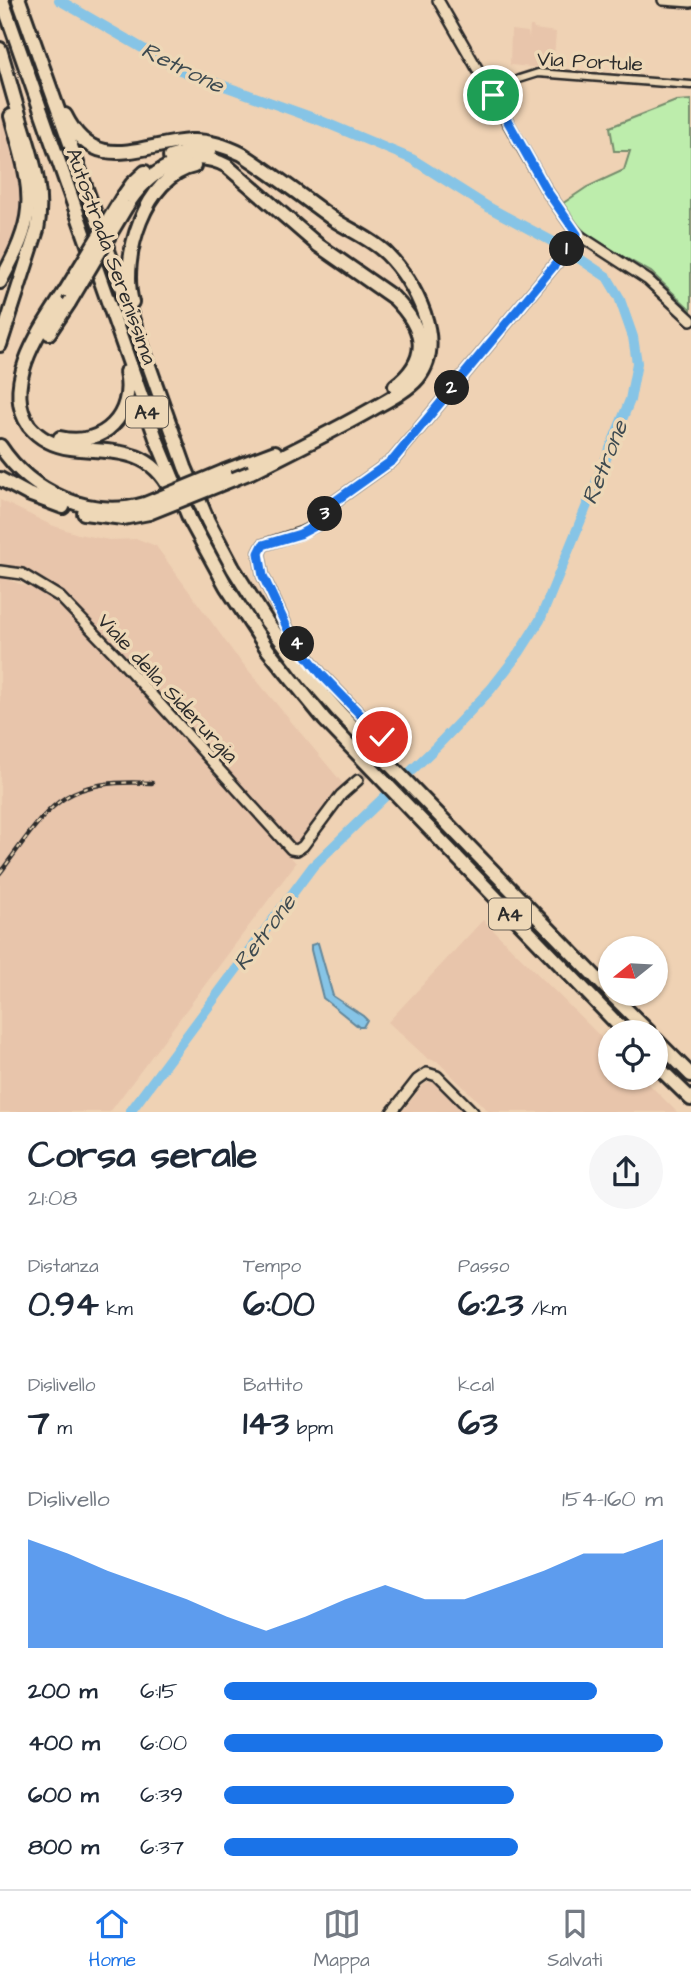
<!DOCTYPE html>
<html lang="it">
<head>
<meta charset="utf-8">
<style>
	:root { --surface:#fff; --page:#f6f6f7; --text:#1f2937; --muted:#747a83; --line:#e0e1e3; --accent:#1a73e8 }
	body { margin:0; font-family:"Architects Daughter",sans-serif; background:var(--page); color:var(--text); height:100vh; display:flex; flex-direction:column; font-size:26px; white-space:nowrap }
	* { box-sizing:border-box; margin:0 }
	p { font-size:23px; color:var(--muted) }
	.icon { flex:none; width:38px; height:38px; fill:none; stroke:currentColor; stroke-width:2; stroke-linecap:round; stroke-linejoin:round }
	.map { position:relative; height:1112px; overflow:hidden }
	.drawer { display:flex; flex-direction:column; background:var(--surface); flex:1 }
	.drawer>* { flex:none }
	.needle { width:46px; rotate:252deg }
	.buttons { position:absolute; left:598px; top:936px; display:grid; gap:14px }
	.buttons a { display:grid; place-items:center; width:70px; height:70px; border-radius:50%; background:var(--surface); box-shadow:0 2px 5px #0004; font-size:35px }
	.pin { position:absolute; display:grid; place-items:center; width:60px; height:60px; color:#fff; margin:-30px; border:4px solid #fff; border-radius:50%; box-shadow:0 2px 7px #0007 }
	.km { position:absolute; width:35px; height:35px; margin:-18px; border-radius:50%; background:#222; color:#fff; font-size:19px; line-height:35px; text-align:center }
	.round { display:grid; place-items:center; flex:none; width:74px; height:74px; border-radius:37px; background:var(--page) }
	.headline { display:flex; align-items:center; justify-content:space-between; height:119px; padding:0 28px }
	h1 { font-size:38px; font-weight:700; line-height:52px }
	.metrics { display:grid; grid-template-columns:repeat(3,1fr); gap:10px; height:119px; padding:7px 28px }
	.metrics div { display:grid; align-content:center }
	.metrics b { font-size:35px; font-weight:700 }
	.metrics small { font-size:19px; font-weight:400 }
	.metrics p { font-size:19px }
	.chart { height:196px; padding:14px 28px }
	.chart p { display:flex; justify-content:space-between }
	.chart svg { width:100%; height:126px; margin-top:7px; fill:var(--accent); opacity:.7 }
	ul { padding:0 28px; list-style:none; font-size:23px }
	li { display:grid; grid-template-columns:112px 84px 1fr; align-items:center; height:52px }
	li i { height:18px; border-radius:9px; background:var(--accent) }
	.tab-bar { display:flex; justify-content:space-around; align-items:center; height:98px; border-top:2px solid var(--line); background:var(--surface); font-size:19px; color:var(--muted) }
	.tab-bar a { display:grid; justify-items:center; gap:4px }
	.tab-bar .on { color:var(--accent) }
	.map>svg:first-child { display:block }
	.built { fill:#e8c5ab }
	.green { fill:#bdedac; stroke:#748c6c; stroke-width:2 }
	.water { fill:#86c4e6; stroke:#62879b; stroke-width:2 }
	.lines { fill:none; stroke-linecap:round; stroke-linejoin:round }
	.river { stroke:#86c4e6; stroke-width:10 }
	.secondary-tunnel { stroke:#c8b199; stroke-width:9; stroke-dasharray:9 4.5; stroke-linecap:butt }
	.street-casing { stroke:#2b2b2b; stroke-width:11 }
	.secondary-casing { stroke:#2b2b2b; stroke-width:14 }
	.highway-casing { stroke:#2b2b2b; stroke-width:18 }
	.street { stroke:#eed8b7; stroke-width:6 }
	.secondary { stroke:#eed8b7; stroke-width:9 }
	.highway { stroke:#eed8b7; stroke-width:12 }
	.rail-casing { stroke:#2b2b2b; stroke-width:4.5 }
	.rail { stroke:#eed8b7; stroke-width:2; stroke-dasharray:5; stroke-linecap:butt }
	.highway-bridge-casing { stroke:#2b2b2b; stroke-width:18; stroke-linecap:butt }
	.highway-bridge { stroke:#eed8b7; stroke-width:12 }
	.route-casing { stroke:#fff; stroke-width:14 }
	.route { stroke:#1a73e8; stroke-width:9 }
	.labels { text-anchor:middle; stroke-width:7; stroke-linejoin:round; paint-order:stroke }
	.shield { fill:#eed8b7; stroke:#665f55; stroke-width:2 }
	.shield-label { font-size:19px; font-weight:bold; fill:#2b2b2b }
	.street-label { font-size:21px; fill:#2b2b2b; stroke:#eed8b7 }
	.water-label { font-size:23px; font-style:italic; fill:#3d4a50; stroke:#eed8b7 }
</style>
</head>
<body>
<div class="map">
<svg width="691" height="1112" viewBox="0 0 691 1112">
	<rect width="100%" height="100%" fill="#efd2b4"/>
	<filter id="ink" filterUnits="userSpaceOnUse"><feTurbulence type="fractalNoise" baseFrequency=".0143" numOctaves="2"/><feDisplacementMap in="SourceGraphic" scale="14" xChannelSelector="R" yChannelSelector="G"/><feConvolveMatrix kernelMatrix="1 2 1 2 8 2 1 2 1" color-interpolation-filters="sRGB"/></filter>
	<g filter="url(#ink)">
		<g class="built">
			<polygon points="530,26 533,26 534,29 556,32 553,69 510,65 511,30 528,32 529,38"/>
			<polygon points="0,112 17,164 21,185 22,204 16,235 10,250 0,263"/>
			<polygon points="0,500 51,525 78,534 109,540 138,539 156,546 234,653 344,785 296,846 62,592 42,578 0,566"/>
			<polygon points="0,577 40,591 68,613 139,686 296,863 110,1112 0,1112"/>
			<polygon points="483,920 611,1047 611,1078 643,1078 677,1112 489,1112 437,1061 428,1059 388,1022"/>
			<polygon points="432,1081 436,1084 465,1112 402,1112 423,1085"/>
		</g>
		<polygon class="green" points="691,100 691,310 651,272 593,240 559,206 587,187 624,170 630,151 614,151 610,127 676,101"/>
		<polygon class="water" points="318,943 333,996 363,1016 367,1020 363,1027 359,1027 323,998 311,950 311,945"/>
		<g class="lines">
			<polyline class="river" points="59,0 180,70 319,120 412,159 488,207 559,245 607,277 619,297 633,337 637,363 630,400 540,620 519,653 491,689 436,747 313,866 130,1112"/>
			<polyline class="secondary-tunnel" points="358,780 384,753"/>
			<g class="street-casing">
				<g id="street">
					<polyline points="493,95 519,79 538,73 691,85"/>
					<polyline points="558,261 577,234"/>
				</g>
			</g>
			<g class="secondary-casing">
				<g id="secondary">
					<polyline points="438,0 547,191 577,234 648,280 691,320"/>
					<polyline points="663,0 691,2"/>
					<polyline points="0,571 22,574 60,597 113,652 291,849 297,850 303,846 341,795 358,780"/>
					<polyline points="384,753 386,743 382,737 321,674 291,636 263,576 259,553 263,545 300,533 319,524 334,502 393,460 558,261"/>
					<polyline points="392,1112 417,1080 427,1073 437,1076 473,1112"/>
				</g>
			</g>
			<g class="highway-casing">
				<g id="highway">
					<polyline points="2,0 156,438 190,520 226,586 268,650 325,720 625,1032"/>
					<polyline points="19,0 185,467 208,521 233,568 267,622 310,679 339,712 611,993"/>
					<path d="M0,49C7,72 13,95 20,118C31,155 45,190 37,230L0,345"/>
					<path d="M65,115C95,176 140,144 190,141C208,140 226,146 242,154C273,174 303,197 333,219C351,231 372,239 387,254C415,282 447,342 418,378C408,390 388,400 374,408C334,431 293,451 251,472"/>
					<polyline points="170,157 194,150 210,150"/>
					<polyline points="122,198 132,184 145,172"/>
					<path d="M126,207C146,173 189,144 227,166L318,245L394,298C424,328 432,358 395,386"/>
					<path d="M0,282C11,262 23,240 27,217C33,184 19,147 11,116"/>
					<path d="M66,290C43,326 0,383 29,426C40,439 55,446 71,448C111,453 148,446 170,489"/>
					<path d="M132,302C120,258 145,176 194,166"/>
					<polyline points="49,333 69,303"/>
					<path d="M60,438C104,448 135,414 126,372"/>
					<path d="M0,446C31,493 90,520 145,504"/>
					<polyline points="225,471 275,452"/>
					<polyline points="0,479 28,494 63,507"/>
					<polyline points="84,513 123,518 149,513"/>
					<polyline points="611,994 649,1032"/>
					<polyline points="656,1040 691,1075"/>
					<polyline points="656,1065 691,1099"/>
				</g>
			</g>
			<use href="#street" class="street"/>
			<use href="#secondary" class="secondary"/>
			<use href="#highway" class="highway"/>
			<g class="rail-casing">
				<path id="rail" d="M0,873C50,806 60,778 152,783"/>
			</g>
			<use href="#rail" class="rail"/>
			<g class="highway-bridge-casing">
				<g id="highway-bridge">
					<polyline points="66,290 122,198"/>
					<polyline points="69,303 126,207"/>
					<polyline points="145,504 225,471"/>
					<polyline points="149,513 251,472"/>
				</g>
			</g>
			<use href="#highway-bridge" class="highway-bridge"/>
		</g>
	</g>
	<g class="lines" filter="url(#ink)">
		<g class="route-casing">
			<polyline id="route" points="382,737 321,674 291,636 263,576 259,553 263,545 300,534 319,524 334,502 393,460 558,261 577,234 547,191 493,95"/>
		</g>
		<use href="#route" class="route"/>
	</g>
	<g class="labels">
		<g class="shield">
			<rect x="126" y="396.5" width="42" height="31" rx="5"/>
			<rect x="489" y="898.5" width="42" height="31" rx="5"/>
		</g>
		<g class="shield-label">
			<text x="147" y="419">A4</text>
			<text x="510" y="921">A4</text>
		</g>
		<g class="street-label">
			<text transform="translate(590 61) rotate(3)" y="7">Via Portule</text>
			<text transform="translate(112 256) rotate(70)" y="7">Autostrada Serenissima</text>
			<text transform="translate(168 688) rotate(47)" y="7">Viale della Siderurgia</text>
		</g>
		<g class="water-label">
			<text transform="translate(183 67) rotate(26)" y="8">Retrone</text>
			<text transform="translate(604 462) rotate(-68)" y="8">Retrone</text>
			<text transform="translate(264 932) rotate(-53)" y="8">Retrone</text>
		</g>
	</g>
</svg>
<div class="buttons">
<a><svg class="needle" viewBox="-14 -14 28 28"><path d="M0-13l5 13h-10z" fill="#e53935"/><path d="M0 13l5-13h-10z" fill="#747a83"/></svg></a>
<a><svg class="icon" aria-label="locate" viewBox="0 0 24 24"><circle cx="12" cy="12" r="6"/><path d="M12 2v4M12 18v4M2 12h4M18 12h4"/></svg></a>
</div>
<div class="pin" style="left:493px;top:95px;background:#1e9e55"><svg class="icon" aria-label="arrive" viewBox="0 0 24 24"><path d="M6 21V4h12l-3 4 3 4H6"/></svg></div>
<div class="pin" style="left:382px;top:737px;background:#d93025"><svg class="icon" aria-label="check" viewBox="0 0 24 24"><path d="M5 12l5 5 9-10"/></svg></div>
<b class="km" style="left:567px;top:249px">1</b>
<b class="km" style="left:452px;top:388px">2</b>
<b class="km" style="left:325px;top:514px">3</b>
<b class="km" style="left:297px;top:644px">4</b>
</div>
<section class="drawer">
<div class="headline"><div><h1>Corsa serale</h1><p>21:08</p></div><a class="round"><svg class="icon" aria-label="share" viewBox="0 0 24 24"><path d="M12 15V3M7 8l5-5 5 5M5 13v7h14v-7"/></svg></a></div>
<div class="metrics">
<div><p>Distanza</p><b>0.94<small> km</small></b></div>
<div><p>Tempo</p><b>6:00</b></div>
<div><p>Passo</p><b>6:23<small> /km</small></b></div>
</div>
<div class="metrics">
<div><p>Dislivello</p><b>7<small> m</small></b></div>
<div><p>Battito</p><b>143<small> bpm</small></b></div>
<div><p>kcal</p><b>63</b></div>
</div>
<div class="chart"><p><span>Dislivello</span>154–160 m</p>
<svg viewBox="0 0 160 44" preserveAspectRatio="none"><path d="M0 44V6L10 11L20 17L30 22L40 27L50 33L60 38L70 33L80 27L90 22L100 27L110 27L120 22L130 17L140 11L150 11L160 6V44z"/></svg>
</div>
<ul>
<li><b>200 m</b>6:15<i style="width:85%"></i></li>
<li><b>400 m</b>6:00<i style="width:100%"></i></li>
<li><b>600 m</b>6:39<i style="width:66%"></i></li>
<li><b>800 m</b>6:37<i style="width:67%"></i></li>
</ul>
</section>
<nav class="tab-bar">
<a class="on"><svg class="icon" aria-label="home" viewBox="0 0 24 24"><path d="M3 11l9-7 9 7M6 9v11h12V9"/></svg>Home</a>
<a><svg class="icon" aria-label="map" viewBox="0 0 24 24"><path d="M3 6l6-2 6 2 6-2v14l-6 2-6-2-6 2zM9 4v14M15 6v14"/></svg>Mappa</a>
<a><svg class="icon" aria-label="saved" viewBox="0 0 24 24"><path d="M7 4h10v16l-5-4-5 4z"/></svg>Salvati</a>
</nav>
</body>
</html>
